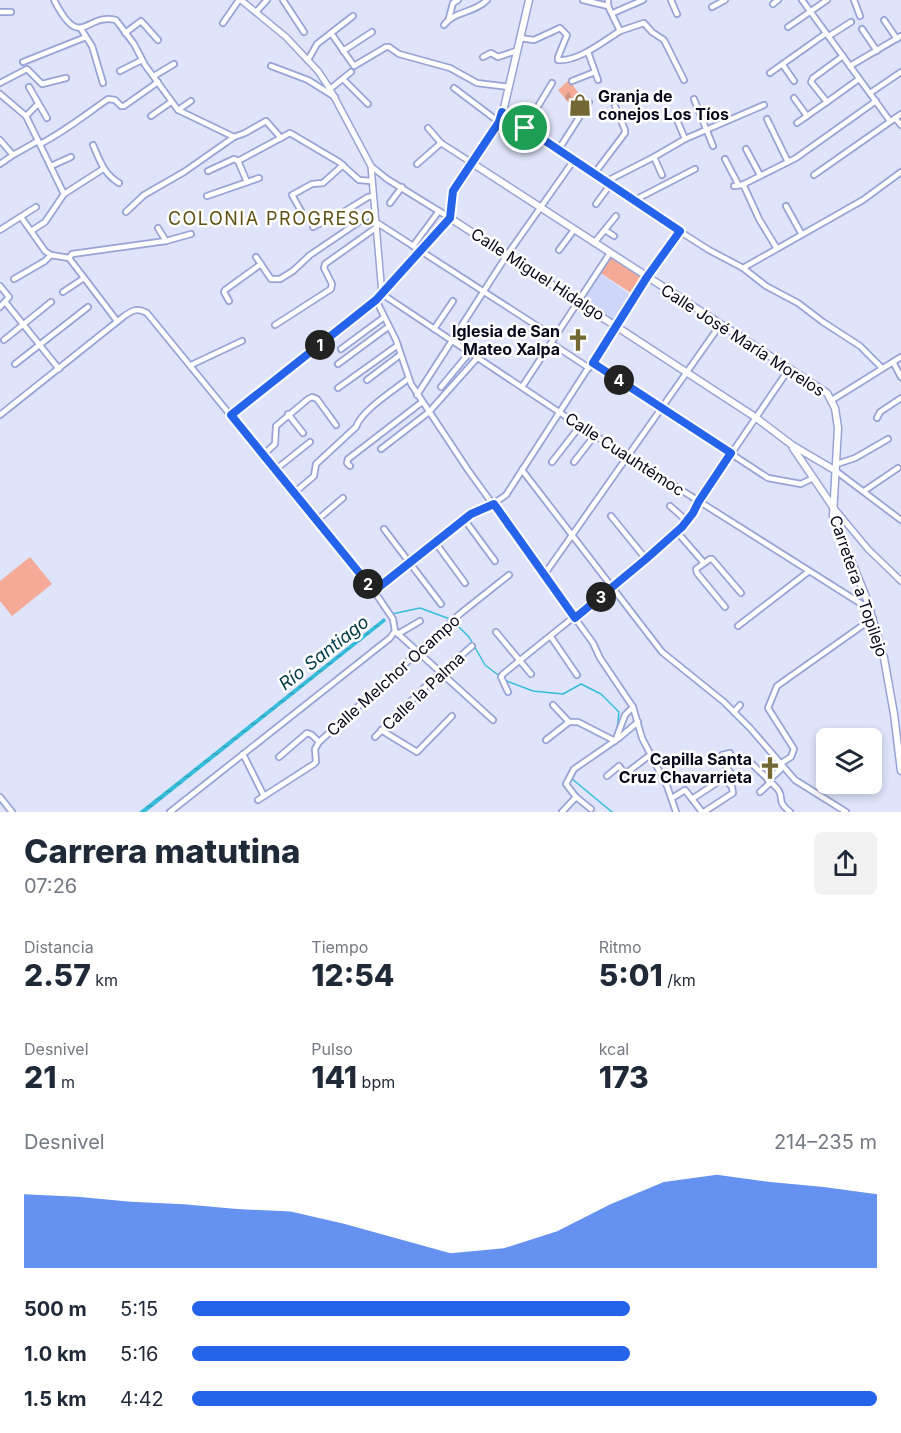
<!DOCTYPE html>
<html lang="es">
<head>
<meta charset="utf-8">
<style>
	:root { --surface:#fff; --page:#f2f2f3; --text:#1f2937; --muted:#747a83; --accent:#2563eb }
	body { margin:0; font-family:Inter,sans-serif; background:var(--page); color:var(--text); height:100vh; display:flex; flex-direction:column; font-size:22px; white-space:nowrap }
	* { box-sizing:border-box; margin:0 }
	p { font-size:20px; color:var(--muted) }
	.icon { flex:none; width:33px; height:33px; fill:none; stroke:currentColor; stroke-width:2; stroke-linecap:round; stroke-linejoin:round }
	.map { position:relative; height:812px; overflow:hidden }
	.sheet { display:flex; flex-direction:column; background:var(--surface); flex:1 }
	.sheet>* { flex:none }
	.fabs { position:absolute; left:816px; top:728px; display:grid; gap:12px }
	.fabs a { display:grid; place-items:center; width:66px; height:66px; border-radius:9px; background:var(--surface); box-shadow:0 3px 9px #0003; font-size:30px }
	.pin { position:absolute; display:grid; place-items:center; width:51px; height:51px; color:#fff; margin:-26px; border:3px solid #fff; border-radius:50%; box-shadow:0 2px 6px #0007 }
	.km { position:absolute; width:30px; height:30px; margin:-15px; border-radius:50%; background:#222; color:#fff; font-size:16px; line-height:30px; text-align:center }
	.round { display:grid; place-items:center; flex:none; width:63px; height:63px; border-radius:9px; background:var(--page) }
	.summary { display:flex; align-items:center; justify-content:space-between; height:102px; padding:0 24px }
	h1 { font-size:33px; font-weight:800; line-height:45px }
	.metrics { display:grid; grid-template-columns:repeat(3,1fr); gap:9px; height:102px; padding:6px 24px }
	.metrics div { display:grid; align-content:center }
	.metrics b { font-size:30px; font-weight:800 }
	.metrics small { font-size:16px; font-weight:400 }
	.metrics p { font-size:16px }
	.chart { height:168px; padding:12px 24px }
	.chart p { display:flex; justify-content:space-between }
	.chart svg { width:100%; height:108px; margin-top:6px; fill:var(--accent); opacity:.7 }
	ul { padding:0 24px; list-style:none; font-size:20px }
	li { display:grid; grid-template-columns:96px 72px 1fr; align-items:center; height:45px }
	li i { height:15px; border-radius:8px; background:var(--accent) }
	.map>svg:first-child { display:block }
	.built { fill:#ced6fb }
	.forest { fill:url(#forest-firs) }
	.park { fill:#f4aa96 }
	.water { fill:url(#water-rules) }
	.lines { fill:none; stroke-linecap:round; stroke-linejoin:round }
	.stream { stroke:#36bedc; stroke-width:1.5 }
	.minor-casing { stroke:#99a3d6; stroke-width:8 }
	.tertiary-casing { stroke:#99a3d6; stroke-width:8 }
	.secondary-casing { stroke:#99a3d6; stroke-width:9 }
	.minor { stroke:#fff; stroke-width:4.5 }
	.tertiary { stroke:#fff; stroke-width:5 }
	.secondary { stroke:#fff; stroke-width:6 }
	.route-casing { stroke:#fff; stroke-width:12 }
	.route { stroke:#2563eb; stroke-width:8 }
	.labels { text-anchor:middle; stroke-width:5; stroke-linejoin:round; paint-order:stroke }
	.poi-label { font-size:16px; font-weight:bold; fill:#07091b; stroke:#fff; text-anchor:end }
	.street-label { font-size:16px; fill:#07091b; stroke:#fff }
	.neighbourhood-label { font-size:18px; letter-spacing:1.5px; fill:#5f5113; stroke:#fff }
	.water-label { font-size:18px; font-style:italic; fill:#003c48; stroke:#fff }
</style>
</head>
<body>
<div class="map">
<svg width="901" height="812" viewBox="0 0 901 812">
	<defs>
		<pattern id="forest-firs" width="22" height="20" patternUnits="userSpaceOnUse" patternTransform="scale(1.5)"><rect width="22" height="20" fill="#f4aa96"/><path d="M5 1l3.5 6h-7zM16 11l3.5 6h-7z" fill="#d09181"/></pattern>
		<pattern id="water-rules" width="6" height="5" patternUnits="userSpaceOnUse" patternTransform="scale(1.5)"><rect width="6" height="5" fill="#36bedc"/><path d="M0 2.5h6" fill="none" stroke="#2ea2bc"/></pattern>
	</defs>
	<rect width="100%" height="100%" fill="#dfe4fa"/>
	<polygon class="built" points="599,273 633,297 616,322 582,299"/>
	<polygon class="forest" points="569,80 583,99 573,108 558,90"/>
	<g class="park">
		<polygon points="610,255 645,279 634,295 599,272"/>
		<polygon points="30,557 52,584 12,616 0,601 0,581"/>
	</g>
	<polygon class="water" points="384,618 386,621 146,812 139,812"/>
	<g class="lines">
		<g class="stream">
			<polyline points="392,614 420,608 450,619"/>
			<polyline points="454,622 469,637 485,665 501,677"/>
			<polyline points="504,680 533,691 563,694 581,684 601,694 619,712 617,730"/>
			<polyline points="571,778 612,812"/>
		</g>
		<g class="minor-casing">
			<g id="minor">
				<path d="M54,0C81,53 86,12 116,20L134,44L145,65L178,110L234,137L245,133L266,121L281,138"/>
				<polyline points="283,0 304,32"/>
				<polyline points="583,0 608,6"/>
				<polyline points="671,0 677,14"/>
				<polyline points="802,0 890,121"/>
				<polyline points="854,0 860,16"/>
				<polyline points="773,4 778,0"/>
				<polyline points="712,7 725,0"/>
				<polyline points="0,12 11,12"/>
				<polyline points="256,12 267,0"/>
				<polyline points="613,13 643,0"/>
				<polyline points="449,18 453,3 458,0"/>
				<polyline points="884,20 897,39"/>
				<polyline points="223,23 239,0"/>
				<path d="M444,25C454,11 475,13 487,0"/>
				<polyline points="788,27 827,0"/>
				<polyline points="81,29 92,46 103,83"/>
				<polyline points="862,29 877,51"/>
				<polyline points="620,31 644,23 652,32 664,40 684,80"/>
				<polyline points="125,33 141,21 158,40"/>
				<polyline points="331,33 354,66 386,47 389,47 399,54 450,68 477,83 509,87"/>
				<polyline points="829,36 851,22"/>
				<path d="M520,38L534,40L560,28L567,35L558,57V60C578,62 604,41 620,31L608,6V0"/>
				<polyline points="343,51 372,32"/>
				<polyline points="588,52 598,80"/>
				<polyline points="483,57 491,53 498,57 516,51"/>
				<polyline points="308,60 317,44 353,16"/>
				<polyline points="23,62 86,37"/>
				<polyline points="783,65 794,81"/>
				<polyline points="271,66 308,80 335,97"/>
				<polyline points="850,66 901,36"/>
				<polyline points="120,71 142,60"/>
				<polyline points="770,73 825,34"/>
				<polyline points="154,76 174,64"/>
				<polyline points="343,79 368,104"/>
				<polyline points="572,81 595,72"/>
				<polyline points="0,83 27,69 42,84 66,78"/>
				<polyline points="29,87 47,118"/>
				<polyline points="454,88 499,122"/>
				<polyline points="330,89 351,72"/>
				<polyline points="870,93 901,72"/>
				<polyline points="0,94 26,116 64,194 45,222 31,231"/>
				<polyline points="794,98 807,116"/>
				<polyline points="694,99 713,146"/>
				<polyline points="827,102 859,79"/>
				<polyline points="178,110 191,101"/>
				<polyline points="503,112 640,206 709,250 743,268 766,286 798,303 823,322 860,346 882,368"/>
				<polyline points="26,116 38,104"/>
				<polyline points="151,116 171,102"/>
				<polyline points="895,118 901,125"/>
				<polyline points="767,119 788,162"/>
				<polyline points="677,120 685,139"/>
				<polyline points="797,123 827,102 811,82 813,78 843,56"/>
				<polyline points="428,128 441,143 472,163"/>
				<polyline points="525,128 552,83"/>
				<polyline points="0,140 13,155 38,141"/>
				<path d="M40,144C64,132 85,115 108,99L115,100L121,106H124L158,82"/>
				<path d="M93,145C100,161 104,174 119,183"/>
				<polyline points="559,149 589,102"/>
				<polyline points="746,149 760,175"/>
				<polyline points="654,157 662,175"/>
				<polyline points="725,159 738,184"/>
				<polyline points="238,161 247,182"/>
				<polyline points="0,164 13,155"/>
				<polyline points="417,164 441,143"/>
				<polyline points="51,166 71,157"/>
				<polyline points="371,166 387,179 450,218"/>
				<polyline points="208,171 234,159 238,161 290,133 339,162 359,180 371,181"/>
				<polyline points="594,174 625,133 625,130 615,106"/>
				<polyline points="814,175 901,114"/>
				<polyline points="605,182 654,157 685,139 764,105"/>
				<polyline points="743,184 759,219 776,247"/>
				<polyline points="734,186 742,185 796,158 876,101"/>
				<polyline points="64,194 103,169"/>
				<polyline points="207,196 259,178"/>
				<polyline points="633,201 695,169"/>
				<polyline points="390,203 402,187"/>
				<polyline points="596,204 610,185"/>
				<polyline points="786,206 801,233"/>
				<polyline points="301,211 292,195 312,184 323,183 343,165"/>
				<polyline points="126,212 144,195 184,172 234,137"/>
				<polyline points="21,217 45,251 51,255"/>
				<polyline points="376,222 554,337"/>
				<polyline points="313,227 342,213 368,197 373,196"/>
				<polyline points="158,228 166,241"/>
				<polyline points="0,230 36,207"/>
				<polyline points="605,230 614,236"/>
				<polyline points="594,243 616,216"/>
				<polyline points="413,246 439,211"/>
				<polyline points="559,250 574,230"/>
				<polyline points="256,257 271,279 280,279 293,271 310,255 375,211"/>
				<polyline points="69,258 72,254 166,241 191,234"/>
				<polyline points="69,258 117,321"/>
				<polyline points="743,268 863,200 901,172"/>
				<polyline points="14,279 45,261 51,255 69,258"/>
				<polyline points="0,286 9,297 0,307"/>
				<polyline points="63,292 84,278"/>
				<polyline points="376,300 396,340 411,384 468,470 593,643 600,658 633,707 642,738 667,786 676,812"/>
				<polyline points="229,301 224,292 225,290 261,264"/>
				<polyline points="6,303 59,369"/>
				<polyline points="275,325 331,289 332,284 324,268 325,264 377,227"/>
				<polyline points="434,329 453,301"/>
				<polyline points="4,340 51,302"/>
				<polyline points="551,343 589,368"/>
				<polyline points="341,349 383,318"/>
				<polyline points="893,362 901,377"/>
				<polyline points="593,363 768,478 801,484 813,478"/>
				<polyline points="15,364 88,307"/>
				<polyline points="338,364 388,327"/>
				<polyline points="191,365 242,341"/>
				<polyline points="367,380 400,355"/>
				<polyline points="441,387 470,352"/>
				<polyline points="522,387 610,253"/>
				<polyline points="338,388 398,345"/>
				<polyline points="417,395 507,255 574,160"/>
				<polyline points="832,400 901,357"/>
				<polyline points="288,414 303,433"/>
				<path d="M0,415L123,317C131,311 137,307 147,313L374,591L393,619L395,631L390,638L170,812"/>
				<polyline points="231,415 382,294 580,426 871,610"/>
				<polyline points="877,418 880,412 901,398"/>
				<polyline points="381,449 429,412 478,357"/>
				<polyline points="263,455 275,444 276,426 308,399 312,397 317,399 336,425"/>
				<polyline points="552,462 580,426"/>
				<polyline points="574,462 595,435"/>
				<polyline points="837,464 855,458 888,439"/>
				<polyline points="350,466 347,463 348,459 422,402"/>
				<polyline points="275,470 310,442"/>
				<polyline points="522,470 662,652 724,702 750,728 795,780 846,812"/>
				<polyline points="836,471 901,520"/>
				<polyline points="864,491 898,468"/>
				<path d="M294,493L314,476L316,464L356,427C361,411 394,390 408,379"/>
				<polyline points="670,506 687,521"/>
				<polyline points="611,516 646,559"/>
				<polyline points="464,519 495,561"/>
				<polyline points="316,521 343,498"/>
				<polyline points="384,529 441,604"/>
				<polyline points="677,532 704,563"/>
				<polyline points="435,542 465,583"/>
				<polyline points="544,575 720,325"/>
				<polyline points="374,591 471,514 493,504 506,495 647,277 680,231"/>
				<polyline points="725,607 697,573 696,569 710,559 712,559 741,593"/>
				<polyline points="738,626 808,572"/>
				<polyline points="395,631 493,720"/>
				<polyline points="496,632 531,674"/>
				<polyline points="398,634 420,621"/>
				<polyline points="551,637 577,675"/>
				<polyline points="508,692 501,677 503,674 646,559 682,527 693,513 699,501 789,369"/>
				<polyline points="553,705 569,722 578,722 615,741"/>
				<polyline points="734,712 740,705"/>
				<polyline points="381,730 417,752 452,716"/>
				<polyline points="375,737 425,687 472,646"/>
				<polyline points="616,739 625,715 633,707"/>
				<polyline points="546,740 569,722"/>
				<polyline points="243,754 264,796"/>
				<polyline points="279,757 307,733 312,735 319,742"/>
				<path d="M747,758C756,770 772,781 779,791C784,800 776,800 790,812"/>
				<polyline points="780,764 791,757 794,749 768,708 777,686 873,618"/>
				<polyline points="607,776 619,766 625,774 650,755"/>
				<polyline points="768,781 783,767"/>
				<polyline points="760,792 770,783"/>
				<polyline points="0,797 12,812"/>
				<polyline points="672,798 685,790 702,812"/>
				<polyline points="692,799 730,774 730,772 721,759 722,755 730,753"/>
				<polyline points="258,800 314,764 316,762 315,749 319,742 461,613 509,575"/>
				<polyline points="591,809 576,797 566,784 574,769 619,738 638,722"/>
				<polyline points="562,812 576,797"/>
				<polyline points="704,812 733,793 732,787 724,778"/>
			</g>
		</g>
		<g class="tertiary-casing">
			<g id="tertiary">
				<polyline points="241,0 286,37 318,71 330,89 371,166 382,294"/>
				<polyline points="382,294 450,218"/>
				<polyline points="833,507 868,549 901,581"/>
			</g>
		</g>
		<g class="secondary-casing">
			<g id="secondary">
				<polyline points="529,0 503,112 499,122 453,191 450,218 755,417 792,445 836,471"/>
				<polyline points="472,163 827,393 835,408 838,428 833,516 866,597 884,658 894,714 901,771"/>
				<polyline points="793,448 833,507"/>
			</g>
		</g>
		<use href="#minor" class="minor"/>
		<use href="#tertiary" class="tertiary"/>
		<use href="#secondary" class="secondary"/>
	</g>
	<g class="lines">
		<g class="route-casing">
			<polygon id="route" points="502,112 680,231 647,277 593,363 731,453 699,501 693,513 682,527 646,559 575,618 494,504 471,514 374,591 231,415 376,300 450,218 453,191 499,122"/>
		</g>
		<use href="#route" class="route"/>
	</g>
	<defs>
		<g id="shop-bare" transform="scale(1.8)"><path d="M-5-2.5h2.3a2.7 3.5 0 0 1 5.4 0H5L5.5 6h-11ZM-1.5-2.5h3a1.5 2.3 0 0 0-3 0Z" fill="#736734" stroke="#fff" stroke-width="2.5" paint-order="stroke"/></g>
		<g id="church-bare" transform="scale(1.8)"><path d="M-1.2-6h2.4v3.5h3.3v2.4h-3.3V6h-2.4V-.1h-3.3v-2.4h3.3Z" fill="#736734" stroke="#fff" stroke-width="2.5" paint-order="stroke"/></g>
	</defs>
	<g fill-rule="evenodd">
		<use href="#shop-bare" x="580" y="105"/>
		<use href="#church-bare" x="578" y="340"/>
		<use href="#church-bare" x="770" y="768"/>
	</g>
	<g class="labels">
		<g class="poi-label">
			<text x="598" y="102" text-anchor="start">Granja de<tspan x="598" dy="18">conejos Los Tíos</tspan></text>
			<text x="560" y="337">Iglesia de San<tspan x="560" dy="18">Mateo Xalpa</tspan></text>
			<text x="752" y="765">Capilla Santa<tspan x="752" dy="18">Cruz Chavarrieta</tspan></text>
		</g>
		<g class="street-label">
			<text transform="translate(538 274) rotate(33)" y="6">Calle Miguel Hidalgo</text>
			<text transform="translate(743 340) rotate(33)" y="6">Calle José María Morelos</text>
			<text transform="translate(625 454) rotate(33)" y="6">Calle Cuauhtémoc</text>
			<text transform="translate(859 586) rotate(71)" y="6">Carretera a Topilejo</text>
			<text transform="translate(393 675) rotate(-42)" y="6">Calle Melchor Ocampo</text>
			<text transform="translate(423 691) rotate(-43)" y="6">Calle la Palma</text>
		</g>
		<g class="neighbourhood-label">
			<text x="272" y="225">COLONIA PROGRESO</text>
		</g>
		<g class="water-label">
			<text transform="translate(324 653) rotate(-38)" y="6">Río Santiago</text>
		</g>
	</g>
</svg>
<div class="fabs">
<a><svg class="icon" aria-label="layers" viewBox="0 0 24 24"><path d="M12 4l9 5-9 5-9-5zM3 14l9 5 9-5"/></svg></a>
</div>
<div class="pin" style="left:525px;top:128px;background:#1e9e55"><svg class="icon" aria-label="arrive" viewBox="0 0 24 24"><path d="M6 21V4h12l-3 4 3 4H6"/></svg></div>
<b class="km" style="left:320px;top:345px">1</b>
<b class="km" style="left:368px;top:584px">2</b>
<b class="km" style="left:601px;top:597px">3</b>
<b class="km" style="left:619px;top:380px">4</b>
</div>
<section class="sheet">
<div class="summary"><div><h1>Carrera matutina</h1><p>07:26</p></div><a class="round"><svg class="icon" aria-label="share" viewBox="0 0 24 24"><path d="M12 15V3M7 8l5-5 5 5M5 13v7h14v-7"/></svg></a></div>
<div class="metrics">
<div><p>Distancia</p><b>2.57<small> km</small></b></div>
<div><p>Tiempo</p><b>12:54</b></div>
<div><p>Ritmo</p><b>5:01<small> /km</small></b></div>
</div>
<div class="metrics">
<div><p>Desnivel</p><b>21<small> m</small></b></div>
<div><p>Pulso</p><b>141<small> bpm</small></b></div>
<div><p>kcal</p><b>173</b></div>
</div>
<div class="chart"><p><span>Desnivel</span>214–235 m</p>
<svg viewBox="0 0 160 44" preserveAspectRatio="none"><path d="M0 44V14L10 15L20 17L30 18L40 20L50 21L60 26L70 32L80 38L90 36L100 29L110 18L120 9L130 6L140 9L150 11L160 14V44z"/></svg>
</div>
<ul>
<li><b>500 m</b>5:15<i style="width:64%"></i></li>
<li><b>1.0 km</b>5:16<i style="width:64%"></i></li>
<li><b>1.5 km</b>4:42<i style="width:100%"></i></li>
</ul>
</section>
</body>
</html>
